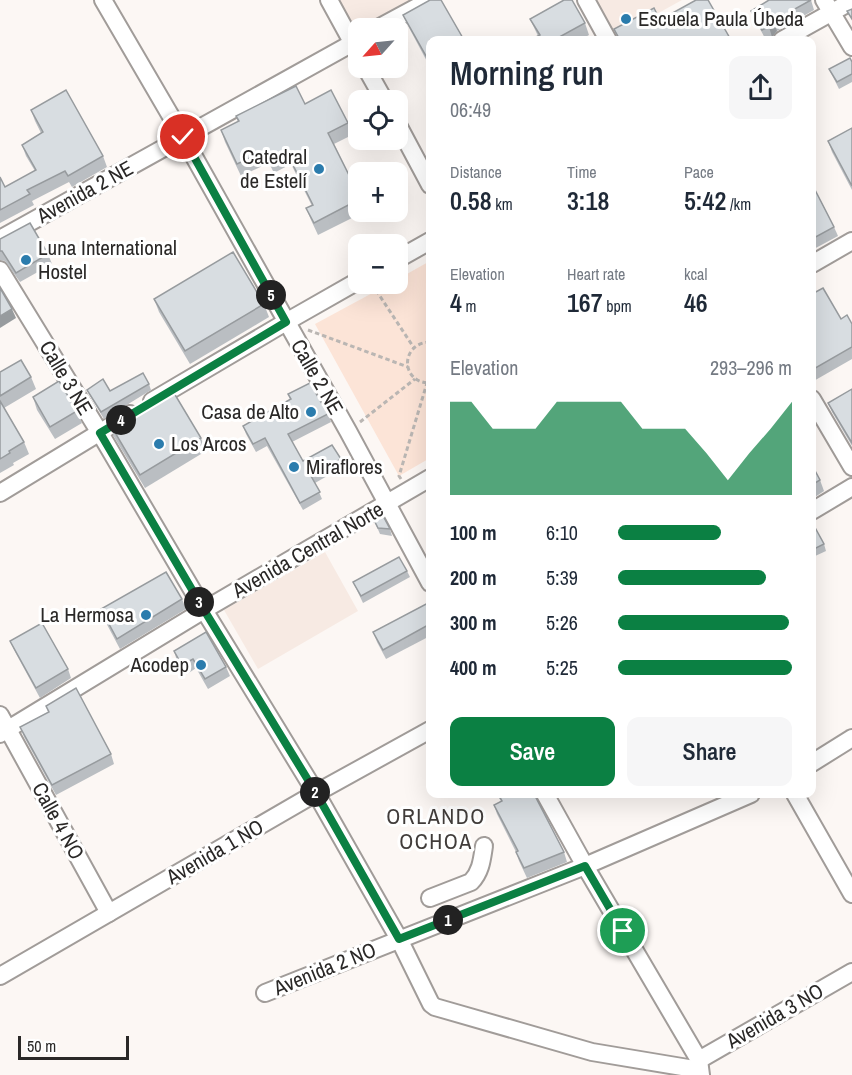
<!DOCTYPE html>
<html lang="en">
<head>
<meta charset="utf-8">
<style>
	:root { --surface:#fff; --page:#f6f6f7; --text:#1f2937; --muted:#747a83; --accent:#0b8043 }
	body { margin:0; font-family:"Archivo Narrow",sans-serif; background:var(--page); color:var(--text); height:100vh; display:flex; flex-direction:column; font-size:22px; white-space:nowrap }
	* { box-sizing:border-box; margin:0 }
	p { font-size:20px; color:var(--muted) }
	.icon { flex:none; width:33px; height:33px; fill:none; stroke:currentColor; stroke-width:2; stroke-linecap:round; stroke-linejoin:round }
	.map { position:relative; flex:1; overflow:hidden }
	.sheet { position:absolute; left:426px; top:36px; width:390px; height:762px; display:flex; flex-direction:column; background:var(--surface); border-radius:12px; box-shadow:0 6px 24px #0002 }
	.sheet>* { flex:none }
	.needle { width:39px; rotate:243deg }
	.controls { position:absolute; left:348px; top:18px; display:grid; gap:12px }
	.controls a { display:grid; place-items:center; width:60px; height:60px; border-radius:12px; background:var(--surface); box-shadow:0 6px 24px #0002; font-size:30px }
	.scale { position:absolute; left:18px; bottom:15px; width:111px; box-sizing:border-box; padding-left:6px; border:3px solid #2a2827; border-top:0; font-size:16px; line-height:21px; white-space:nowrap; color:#2a2827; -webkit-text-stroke:4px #fff; paint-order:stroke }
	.pin { position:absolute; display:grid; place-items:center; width:51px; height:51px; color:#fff; margin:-26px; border:3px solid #fff; border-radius:50%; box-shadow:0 2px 6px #0007 }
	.km { position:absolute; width:30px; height:30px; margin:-15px; border-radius:50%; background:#222; color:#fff; font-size:16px; line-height:30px; text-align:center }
	.round { display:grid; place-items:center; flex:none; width:63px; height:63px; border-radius:12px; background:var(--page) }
	.overview { display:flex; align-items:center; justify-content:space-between; height:102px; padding:0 24px }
	h1 { font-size:33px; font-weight:600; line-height:45px }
	.metrics { display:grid; grid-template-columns:repeat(3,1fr); gap:9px; height:102px; padding:6px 24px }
	.metrics div { display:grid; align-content:center }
	.metrics b { font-size:26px; font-weight:600 }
	.metrics small { font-size:16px; font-weight:400 }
	.metrics p { font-size:16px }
	.chart { height:168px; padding:12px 24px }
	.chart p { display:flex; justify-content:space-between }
	.chart svg { width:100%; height:108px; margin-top:6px; fill:var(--accent); opacity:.7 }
	.button { display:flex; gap:12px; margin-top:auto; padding:12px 24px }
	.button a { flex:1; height:69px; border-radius:12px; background:var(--accent); color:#fff; font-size:24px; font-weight:600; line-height:69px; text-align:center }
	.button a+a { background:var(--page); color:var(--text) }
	ul { padding:0 24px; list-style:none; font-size:20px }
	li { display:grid; grid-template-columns:96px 72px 1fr; align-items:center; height:45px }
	li i { height:15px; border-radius:8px; background:var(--accent) }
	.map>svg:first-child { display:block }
	.built { fill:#f7eae3 }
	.green { fill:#fce4d7 }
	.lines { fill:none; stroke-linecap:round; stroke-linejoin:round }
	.minor-casing { stroke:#a19c99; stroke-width:20 }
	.path { stroke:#bab6b3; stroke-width:3; stroke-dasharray:4.5 3; stroke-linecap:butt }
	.minor { stroke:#fff; stroke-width:16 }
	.wall { fill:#babec2 }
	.shaded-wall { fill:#979b9e }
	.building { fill:#d8dde1; stroke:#979b9e; stroke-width:1.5 }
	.route-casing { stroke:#fff; stroke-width:12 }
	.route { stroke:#0b8043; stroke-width:8 }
	.poi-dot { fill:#2b7cad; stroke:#fff; stroke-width:2 }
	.labels { text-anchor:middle; stroke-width:6; stroke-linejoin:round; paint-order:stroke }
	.poi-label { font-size:21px; fill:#2a2827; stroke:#fff; text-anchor:start }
	.street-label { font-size:21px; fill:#2a2827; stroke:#fff }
	.neighbourhood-label { font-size:22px; letter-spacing:1.5px; fill:#413c3a; stroke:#fff }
</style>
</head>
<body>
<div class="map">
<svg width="852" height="1075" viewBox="0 0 852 1075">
	<rect width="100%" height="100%" fill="#fcf7f4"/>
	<g class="built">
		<polygon points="328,0 436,0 380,28 358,28 358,40"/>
		<polygon points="594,0 682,0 615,37"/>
		<polygon points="325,552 358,611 258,669 224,610"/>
	</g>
	<polygon class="green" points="430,261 430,458 399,476 315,324 389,284 398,284 398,279"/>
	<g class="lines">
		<g class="minor-casing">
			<g id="minor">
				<polyline points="103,0 183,137 348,431 430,583"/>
				<polyline points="329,0 358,53"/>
				<polyline points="586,0 608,40"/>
				<polyline points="824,0 852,47"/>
				<polyline points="378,28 430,0"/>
				<polyline points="782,40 852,1"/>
				<polyline points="366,68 384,100"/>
				<polyline points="398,125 430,185"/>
				<polyline points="0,239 358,40"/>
				<polyline points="398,259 430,241"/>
				<polyline points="812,264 852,241"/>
				<polyline points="0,270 100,433 204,610 316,793 399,939 431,1004 435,1007 592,1052 700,1070"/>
				<polyline points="812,399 852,467"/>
				<polyline points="152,401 286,322 358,281"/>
				<polyline points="0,493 130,414"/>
				<polyline points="812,511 852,487"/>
				<polyline points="0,715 109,913"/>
				<polyline points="0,734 204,610 430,478"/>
				<polyline points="812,763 852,738"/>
				<polyline points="545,794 585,866 699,1060 701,1075"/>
				<polyline points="795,794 852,894"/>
				<path d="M430,898L471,882C481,872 482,859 484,846"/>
				<polyline points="0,976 316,793 430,730"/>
				<polyline points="265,993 585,866 751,794"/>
				<polyline points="699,1060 852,972"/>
			</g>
		</g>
		<g class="path">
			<polyline points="372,284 414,348"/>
			<polyline points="308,330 408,367"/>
			<path d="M430,342C400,343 400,383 430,383"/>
			<polyline points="360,422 415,379"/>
			<polyline points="401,479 399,476 427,383"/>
		</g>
		<use href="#minor" class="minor"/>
	</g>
	<g class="wall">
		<polygon points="811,0 814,10 777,31 772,37 766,40 755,20 751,11"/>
		<polygon points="403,15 430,40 430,67 407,24"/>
		<polygon points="530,19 585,23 589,35 580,40 530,40 538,36"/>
		<polygon points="852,62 852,82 839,89 829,69"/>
		<polygon points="305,104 348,123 352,135 334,144 354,185 358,182 358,212 364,212 318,235 311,220 306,208 312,206 291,164 274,173 269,163 241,176 225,142 221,130 238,122 236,116"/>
		<polygon points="31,110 103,156 107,167 72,187 69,182 32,201 34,205 0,223 0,177 5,187 35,171 26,156 22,145 41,133 35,121"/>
		<polygon points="852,128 852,190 832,152 828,141"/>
		<polygon points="812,184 834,227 838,236 812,250"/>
		<polygon points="0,239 48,254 52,264 20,282 5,261 0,260"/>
		<polygon points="812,294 841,319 852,324 852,359 812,382"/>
		<polygon points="154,299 264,304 269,317 190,364 159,312"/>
		<polygon points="0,372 31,377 36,389 4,408 24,442 29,454 13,463 14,465 0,473"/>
		<polygon points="149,384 151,390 104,419 90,396 87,390 110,391"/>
		<polygon points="852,389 852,446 832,412 828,403"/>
		<polygon points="288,394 328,414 331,422 292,442 303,461 341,459 343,467 315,483 322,499 303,510 267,446 256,452 246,434 243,426 290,399"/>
		<polygon points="33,397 77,411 82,423 55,439 37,410"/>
		<polygon points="110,424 201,438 206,451 145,488 114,437"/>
		<polygon points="812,465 820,480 824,491 812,499"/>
		<polygon points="372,516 390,529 392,536 380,534"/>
		<polygon points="812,522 824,544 826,551 813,557 812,555"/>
		<polygon points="407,571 410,577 363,603 353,582"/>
		<polygon points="182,599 186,609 120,649 104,619 101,609"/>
		<polygon points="430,602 430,636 386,659 377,642 373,632"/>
		<polygon points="10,641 68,669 71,678 40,698 14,650"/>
		<polygon points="174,651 226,667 230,676 208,689 196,668 186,675 177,661"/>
		<polygon points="46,706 111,754 114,764 56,795 24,737 20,727 48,712"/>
		<polygon points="496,794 534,794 564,852 567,862 527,878 519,861 516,852 497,814 494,805 501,801"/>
	</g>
	<g class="shaded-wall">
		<polygon points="773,21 777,31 772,37 769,27"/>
		<polygon points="12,309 16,318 0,328 0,316"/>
	</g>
	<g class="building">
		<polygon points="430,0 441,0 464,40 430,40 430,63 403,15"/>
		<polygon points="564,0 572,0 585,23 554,40 530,40 540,35 530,19"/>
		<polygon points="696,0 708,0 731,40 620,40 614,29 654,8 660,20"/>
		<polygon points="769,0 811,0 773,21 769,27 762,30 751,11"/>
		<polygon points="852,9 852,19 847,11"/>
		<polygon points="850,58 852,62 852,74 837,82 829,69"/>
		<polygon points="296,86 305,104 331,90 348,123 328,133 354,185 358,182 358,200 314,223 306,208 313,205 287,153 270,161 265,151 237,164 221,130 239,121 236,116"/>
		<polygon points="66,90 103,156 68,176 65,171 27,190 30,194 0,210 0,177 5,187 36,170 22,145 43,132 31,110"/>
		<polygon points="852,128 852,186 828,141"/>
		<polygon points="812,184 834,227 812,239"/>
		<polygon points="30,223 48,254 16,273 2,251 0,251 0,239"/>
		<polygon points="233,252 264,304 185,351 154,299"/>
		<polygon points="0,288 12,309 0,316"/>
		<polygon points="823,288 841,319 847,315 852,324 852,347 812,370 812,294"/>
		<polygon points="21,360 31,377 0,396 0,372"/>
		<polygon points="143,373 149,384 101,412 87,390 103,379 110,391"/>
		<polygon points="59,381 77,411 50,427 33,397"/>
		<polygon points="310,383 328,414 288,434 303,461 332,445 341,459 311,476 320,492 300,503 265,438 253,444 243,426 291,399 288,394"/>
		<polygon points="171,388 201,438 140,475 110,424"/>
		<polygon points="852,389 852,443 828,403"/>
		<polygon points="0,401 24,442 9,451 10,453 0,459"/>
		<polygon points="812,465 820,480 812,485"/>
		<polygon points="381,512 390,529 378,528 372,516"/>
		<polygon points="812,522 824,544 812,550"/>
		<polygon points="399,557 407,571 361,596 353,582"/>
		<polygon points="166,572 182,599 117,639 101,609"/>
		<polygon points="430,602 430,624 383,650 373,632"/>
		<polygon points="42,623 68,669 36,688 10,641"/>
		<polygon points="206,632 226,667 205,679 193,659 182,665 174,651"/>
		<polygon points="76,688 111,754 52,785 20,727 49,712 46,706"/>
		<polygon points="498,794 534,794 564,852 524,868 516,852 518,851 494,805 502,801"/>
	</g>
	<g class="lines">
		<g class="route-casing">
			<polyline id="route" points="183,137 286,322 100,433 204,610 316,793 399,939 585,866 623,931"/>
		</g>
		<use href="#route" class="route"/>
	</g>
	<g class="poi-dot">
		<circle cx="626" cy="19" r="6"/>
		<circle cx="319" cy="169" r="6"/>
		<circle cx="26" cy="260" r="6"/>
		<circle cx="311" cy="412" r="6"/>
		<circle cx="159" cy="444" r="6"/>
		<circle cx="294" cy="467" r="6"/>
		<circle cx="146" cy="615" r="6"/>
		<circle cx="201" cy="665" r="6"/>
	</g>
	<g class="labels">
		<g class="poi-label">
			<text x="638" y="26">Escuela Paula Úbeda</text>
			<text x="307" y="164" text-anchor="end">Catedral<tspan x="307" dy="24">de Estelí</tspan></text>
			<text x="38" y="255">Luna International<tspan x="38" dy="24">Hostel</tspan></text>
			<text x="299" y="419" text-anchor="end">Casa de Alto</text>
			<text x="171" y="451">Los Arcos</text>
			<text x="306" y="474">Miraflores</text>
			<text x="134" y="622" text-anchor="end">La Hermosa</text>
			<text x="189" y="672" text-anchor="end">Acodep</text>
		</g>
		<g class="street-label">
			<text transform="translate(85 192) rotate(-29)" y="7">Avenida 2 NE</text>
			<text transform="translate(317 377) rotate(60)" y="7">Calle 2 NE</text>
			<text transform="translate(66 378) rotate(59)" y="7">Calle 3 NE</text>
			<text transform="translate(308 550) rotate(-30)" y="7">Avenida Central Norte</text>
			<text transform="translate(58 821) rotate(61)" y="7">Calle 4 NO</text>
			<text transform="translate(215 852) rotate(-30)" y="7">Avenida 1 NO</text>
			<text transform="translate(325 969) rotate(-22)" y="7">Avenida 2 NO</text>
			<text transform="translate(775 1016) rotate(-30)" y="7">Avenida 3 NO</text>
		</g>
		<g class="neighbourhood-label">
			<text x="436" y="824">ORLANDO<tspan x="436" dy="25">OCHOA</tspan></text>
		</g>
	</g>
</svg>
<div class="controls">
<a><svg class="needle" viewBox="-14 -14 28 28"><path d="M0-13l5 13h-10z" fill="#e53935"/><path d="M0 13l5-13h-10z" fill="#747a83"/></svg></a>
<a><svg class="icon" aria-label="locate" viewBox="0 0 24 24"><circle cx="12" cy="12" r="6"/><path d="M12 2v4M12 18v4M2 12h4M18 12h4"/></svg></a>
<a>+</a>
<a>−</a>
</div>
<div class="scale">50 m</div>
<div class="pin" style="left:623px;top:931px;background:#1e9e55"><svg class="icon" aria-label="arrive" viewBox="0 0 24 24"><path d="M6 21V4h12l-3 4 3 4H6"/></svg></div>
<div class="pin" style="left:183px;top:137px;background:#d93025"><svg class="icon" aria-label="check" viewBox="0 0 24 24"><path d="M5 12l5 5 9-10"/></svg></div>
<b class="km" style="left:448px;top:920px">1</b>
<b class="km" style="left:315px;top:792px">2</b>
<b class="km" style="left:199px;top:602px">3</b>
<b class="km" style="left:121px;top:420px">4</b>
<b class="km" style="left:271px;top:295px">5</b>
<section class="sheet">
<div class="overview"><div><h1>Morning run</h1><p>06:49</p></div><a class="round"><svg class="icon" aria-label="share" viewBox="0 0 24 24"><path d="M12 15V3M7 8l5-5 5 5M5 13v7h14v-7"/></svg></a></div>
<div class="metrics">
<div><p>Distance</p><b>0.58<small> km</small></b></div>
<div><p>Time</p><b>3:18</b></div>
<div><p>Pace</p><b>5:42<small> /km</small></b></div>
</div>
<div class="metrics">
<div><p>Elevation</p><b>4<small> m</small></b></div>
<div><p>Heart rate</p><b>167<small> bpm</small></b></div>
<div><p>kcal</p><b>46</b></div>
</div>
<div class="chart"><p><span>Elevation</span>293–296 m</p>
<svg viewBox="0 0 160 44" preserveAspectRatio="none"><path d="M0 44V6L10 6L20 17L30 17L40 17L50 6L60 6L70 6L80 6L90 17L100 17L110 17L120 27L130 38L140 27L150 17L160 6V44z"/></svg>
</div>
<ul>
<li><b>100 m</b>6:10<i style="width:59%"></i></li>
<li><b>200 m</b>5:39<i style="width:85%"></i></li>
<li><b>300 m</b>5:26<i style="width:98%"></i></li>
<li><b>400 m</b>5:25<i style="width:100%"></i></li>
</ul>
<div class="button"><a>Save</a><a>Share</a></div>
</section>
</div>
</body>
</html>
